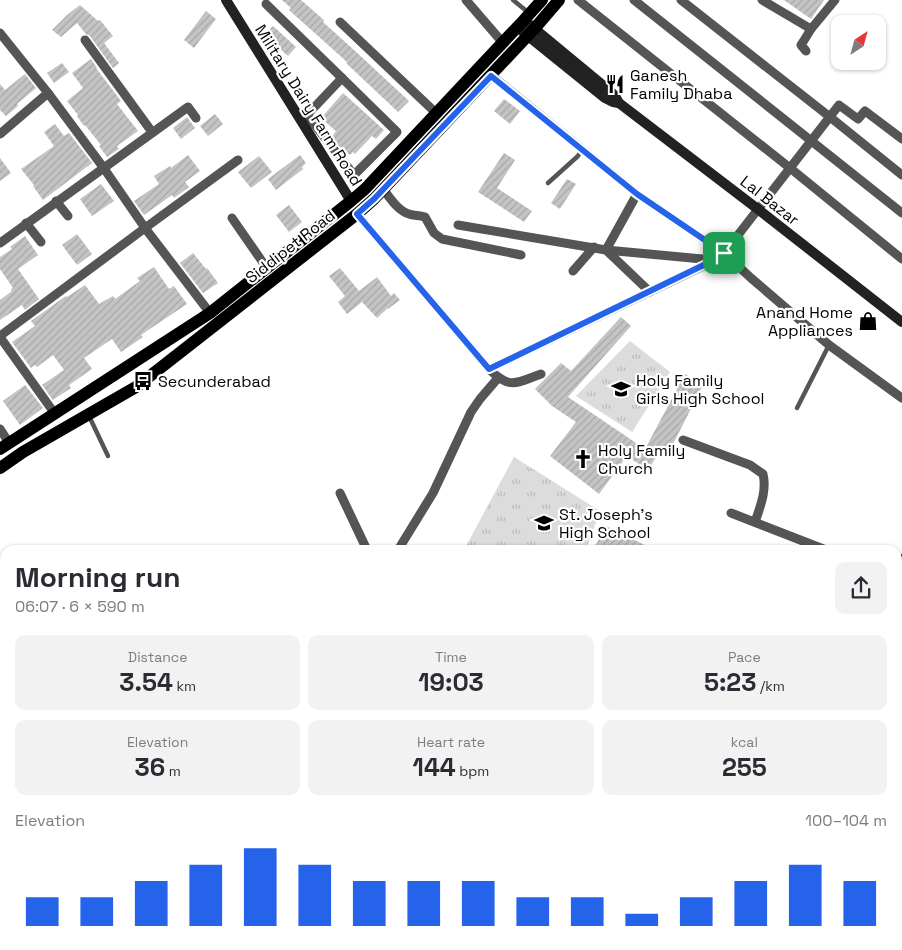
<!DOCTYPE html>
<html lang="en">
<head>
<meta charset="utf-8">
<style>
	:root { --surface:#fff; --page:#f2f2f3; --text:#2b2b33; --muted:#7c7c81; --accent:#2563eb }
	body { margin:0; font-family:"Space Grotesk",sans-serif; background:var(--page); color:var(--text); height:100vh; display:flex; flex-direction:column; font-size:19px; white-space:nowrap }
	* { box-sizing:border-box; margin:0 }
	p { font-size:16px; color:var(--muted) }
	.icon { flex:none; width:28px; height:28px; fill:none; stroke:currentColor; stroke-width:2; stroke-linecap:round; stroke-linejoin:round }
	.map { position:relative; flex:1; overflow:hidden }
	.sheet { position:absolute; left:0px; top:545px; width:902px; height:405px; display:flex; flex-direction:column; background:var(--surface); border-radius:15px 15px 0 0; box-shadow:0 1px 4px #0004 }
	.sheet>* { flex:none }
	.needle { width:32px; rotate:36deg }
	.tools { position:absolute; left:831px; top:15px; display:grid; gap:10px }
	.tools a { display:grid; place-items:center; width:55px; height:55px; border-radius:10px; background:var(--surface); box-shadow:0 1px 4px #0004; font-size:25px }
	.pin { position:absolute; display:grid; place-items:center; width:42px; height:42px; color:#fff; margin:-21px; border-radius:10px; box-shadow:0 2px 8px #0006 }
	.round { display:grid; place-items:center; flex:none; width:52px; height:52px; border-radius:10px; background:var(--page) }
	.overview { display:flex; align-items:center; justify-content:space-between; height:85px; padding:0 15px }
	h1 { font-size:28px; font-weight:700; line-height:38px }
	.stats { display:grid; grid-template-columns:repeat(3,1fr); gap:8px; height:85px; padding:5px 15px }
	.stats div { display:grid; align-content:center; border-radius:10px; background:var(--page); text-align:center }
	.stats b { font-size:25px; font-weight:700 }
	.stats small { font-size:14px; font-weight:400 }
	.stats p { font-size:14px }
	.chart { height:140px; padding:10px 15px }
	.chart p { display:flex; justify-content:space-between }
	.chart svg { width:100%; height:90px; margin-top:5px; stroke:var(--accent); stroke-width:6 }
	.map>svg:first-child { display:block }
	.grass { fill:url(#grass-tufts) }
	.building { fill:url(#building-hatch) }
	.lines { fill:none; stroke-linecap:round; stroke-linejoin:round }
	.lane { stroke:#555; stroke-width:4.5 }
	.street { stroke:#555; stroke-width:9 }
	.secondary { stroke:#222; stroke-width:10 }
	.primary { stroke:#000; stroke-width:12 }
	.route-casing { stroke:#fff; stroke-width:10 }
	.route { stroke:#2563eb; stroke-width:6 }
	.labels { text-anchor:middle; stroke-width:4.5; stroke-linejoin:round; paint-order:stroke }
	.poi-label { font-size:16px; fill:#000; stroke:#fff; text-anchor:start }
	.street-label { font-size:16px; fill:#000; stroke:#fff }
</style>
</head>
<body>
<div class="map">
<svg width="902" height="950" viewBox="0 0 902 950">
	<defs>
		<pattern id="grass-tufts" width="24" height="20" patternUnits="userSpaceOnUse" patternTransform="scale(1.25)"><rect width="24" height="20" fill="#dcdcdc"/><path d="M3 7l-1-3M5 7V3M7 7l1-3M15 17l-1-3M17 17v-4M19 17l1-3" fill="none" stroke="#bbb"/></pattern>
		<pattern id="building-hatch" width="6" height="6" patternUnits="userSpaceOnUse" patternTransform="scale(1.25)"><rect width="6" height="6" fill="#c4c4c4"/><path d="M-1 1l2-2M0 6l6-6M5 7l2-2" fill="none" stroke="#a7a7a7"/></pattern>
	</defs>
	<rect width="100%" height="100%" fill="#fff"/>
	<g class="grass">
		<polygon points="630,341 670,372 632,432 576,396"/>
		<polygon points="514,457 600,511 586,550 480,550 466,546"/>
	</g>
	<g class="building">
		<polygon points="282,0 301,0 324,20 323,22 354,50 409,101 398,112 346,63 347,62 289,10 291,8"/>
		<polygon points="784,0 824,0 811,19"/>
		<polygon points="80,5 98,21 100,20 113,36 104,43 119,63 113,68 90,36 86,34 77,23 61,37 52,30 67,15"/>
		<polygon points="206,11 216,19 194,48 184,40"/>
		<polygon points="273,26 296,47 288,56 264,35"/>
		<polygon points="91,59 97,68 96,68 121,101 117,104 138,131 117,146 119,149 107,157 99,146 101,145 85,125 84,126 77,116 78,115 67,101 83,88 72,73"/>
		<polygon points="62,63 69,72 54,83 47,73"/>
		<polygon points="25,74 36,88 17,104 18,106 6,116 0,110 0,84 5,90"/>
		<polygon points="343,93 384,130 376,139 372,136 355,154 353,152 350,155 338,145 332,137 336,131 321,118"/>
		<polygon points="504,99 520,111 510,124 494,111"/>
		<polygon points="215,114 223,124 208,136 200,126"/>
		<polygon points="187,117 195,128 181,139 173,128"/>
		<polygon points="55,124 64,136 69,133 92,163 43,200 33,186 34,185 21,169 54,146 44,132"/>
		<polygon points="504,153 515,160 497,188 532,211 524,222 478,192"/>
		<polygon points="188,155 200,171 185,182 189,187 174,198 172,195 144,215 134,201 159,184 154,176 170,166 171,168"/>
		<polygon points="300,155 306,163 302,167 303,169 276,190 268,179"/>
		<polygon points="259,156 272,172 251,188 238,172"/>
		<polygon points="0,158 11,173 0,181"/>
		<polygon points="567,179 576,184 560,209 551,203"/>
		<polygon points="101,184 114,201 92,216 80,199"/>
		<polygon points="289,205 302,222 289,232 276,215"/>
		<polygon points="77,234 92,254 77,265 62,245"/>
		<polygon points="25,236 38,255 18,269 39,299 25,310 22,305 0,320 0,300 12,291 11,289 13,288 0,269 0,257 12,249 10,247"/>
		<polygon points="193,253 206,269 207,268 218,283 203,293 180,263"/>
		<polygon points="154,267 169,289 174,286 187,304 141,335 143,337 121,352 112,339 84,358 92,369 69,385 71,388 53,400 42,385 64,370 53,355 37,367 35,365 31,368 12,342 35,326 31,321 66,296 67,297 85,285 99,304 113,296 115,299 140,281 137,278"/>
		<polygon points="340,268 359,291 377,277 391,296 394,293 400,300 388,309 388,308 377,318 362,302 347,314 338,302 345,296 329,276"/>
		<polygon points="621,317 631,326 568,397 645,449 685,374 703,385 667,456 660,451 648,470 627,456 599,494 550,456 576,422 552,406 535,389 561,363 571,371"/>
		<polygon points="25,385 43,408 20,425 3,401"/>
		<polygon points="606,526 655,550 590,550 597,543"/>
	</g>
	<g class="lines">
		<g class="lane">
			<polyline points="513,0 529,13"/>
			<polyline points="548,183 578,156 582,149"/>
			<polyline points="797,408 829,345"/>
			<polyline points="89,416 108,456"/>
			<polyline points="0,925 5,920"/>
			<polyline points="265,950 308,945"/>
			<polyline points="499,950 507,945"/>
		</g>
		<g class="street">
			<polyline points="466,0 503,43"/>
			<polyline points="578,0 790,168 902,259"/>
			<polyline points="634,0 902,213"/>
			<polyline points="681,0 830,117 902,175"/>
			<polyline points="762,0 811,29 835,0"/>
			<polyline points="266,4 342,78 305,117"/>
			<polyline points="340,22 436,113"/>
			<polyline points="0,33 48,93 103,167 145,228 210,313"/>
			<polyline points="85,40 152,132"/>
			<polyline points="806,51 801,45 803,42 811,29"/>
			<polyline points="491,75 637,194 724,253 751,278 829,345 902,398"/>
			<polyline points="307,115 354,175 397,132 342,78"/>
			<polyline points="0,134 48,93"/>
			<path d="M383,189C390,198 398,211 409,214C414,216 419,215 425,217L434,233L442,239L521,255"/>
			<polyline points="637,194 606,250 713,260"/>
			<polyline points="56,201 68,216"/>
			<path d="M357,214L489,369C510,390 516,383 541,374"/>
			<polyline points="232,218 266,267"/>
			<polyline points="26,223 41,242"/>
			<polyline points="458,225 606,250 650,292"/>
			<polyline points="0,243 188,107 196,118"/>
			<polyline points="573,271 594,247"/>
			<polyline points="0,336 145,228 238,160"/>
			<polyline points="0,337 55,414"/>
			<polyline points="489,369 714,261 724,253 839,105 858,119 865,111 902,139"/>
			<polyline points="0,429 9,443"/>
			<path d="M683,440L750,465L763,474C767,491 760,507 755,522"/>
			<polyline points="340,493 367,550"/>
			<polyline points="731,513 826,550"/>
			<polyline points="398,550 433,493 471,412 480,399 498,378"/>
			<polyline points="898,756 902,761"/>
			<polyline points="898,901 902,904"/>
			<polyline points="837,945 842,950"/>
		</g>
		<g class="secondary">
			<polyline points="226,0 351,201"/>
			<polyline points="529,24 610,91 615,96 619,103 759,210 902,322"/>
			<polyline points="522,31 605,98 613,102 619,103"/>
			<polyline points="898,566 902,559"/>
			<polyline points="898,924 902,923"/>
			<polyline points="716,950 719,945"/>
		</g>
		<g class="primary">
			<polyline points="0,449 210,313 351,201 365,189 524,20 542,0"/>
			<polyline points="0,468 23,452 136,387 357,214 374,199 535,28 559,0"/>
		</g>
	</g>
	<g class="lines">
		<g class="route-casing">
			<polygon id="route" points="491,76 637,194 724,253 714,260 489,369 357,214 374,199"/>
		</g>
		<use href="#route" class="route"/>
	</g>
	<defs>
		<g id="restaurant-bare" transform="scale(1.5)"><path d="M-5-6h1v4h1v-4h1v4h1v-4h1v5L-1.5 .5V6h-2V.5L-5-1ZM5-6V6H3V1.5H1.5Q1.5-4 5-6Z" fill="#000" stroke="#fff" stroke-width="2.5" paint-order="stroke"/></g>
		<g id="shop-bare" transform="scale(1.5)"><path d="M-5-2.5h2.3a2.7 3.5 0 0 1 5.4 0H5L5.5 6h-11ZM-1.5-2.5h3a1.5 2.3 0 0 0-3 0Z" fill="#000" stroke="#fff" stroke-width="2.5" paint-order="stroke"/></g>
		<g id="bus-bare" transform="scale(1.5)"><path d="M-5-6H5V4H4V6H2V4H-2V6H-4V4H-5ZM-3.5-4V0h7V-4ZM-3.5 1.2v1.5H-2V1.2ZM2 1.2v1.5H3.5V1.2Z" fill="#000" stroke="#fff" stroke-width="2.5" paint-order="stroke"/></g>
		<g id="school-bare" transform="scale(1.5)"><path d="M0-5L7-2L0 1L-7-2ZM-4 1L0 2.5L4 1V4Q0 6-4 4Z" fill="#000" stroke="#fff" stroke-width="2.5" paint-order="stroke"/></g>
		<g id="church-bare" transform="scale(1.5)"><path d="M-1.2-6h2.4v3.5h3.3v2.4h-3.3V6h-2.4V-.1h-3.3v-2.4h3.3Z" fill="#000" stroke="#fff" stroke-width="2.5" paint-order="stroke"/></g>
	</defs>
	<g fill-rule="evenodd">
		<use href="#restaurant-bare" x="615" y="84"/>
		<use href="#shop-bare" x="868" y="321"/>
		<use href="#bus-bare" x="143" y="381"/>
		<use href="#school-bare" x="621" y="389"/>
		<use href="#church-bare" x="583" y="459"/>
		<use href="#school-bare" x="544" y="523"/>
	</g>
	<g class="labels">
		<g class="poi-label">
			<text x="630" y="81">Ganesh<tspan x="630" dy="18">Family Dhaba</tspan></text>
			<text x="853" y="318" text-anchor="end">Anand Home<tspan x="853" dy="18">Appliances</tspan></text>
			<text x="636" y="386">Holy Family<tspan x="636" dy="18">Girls High School</tspan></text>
			<text x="158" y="387">Secunderabad</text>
			<text x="598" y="456">Holy Family<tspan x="598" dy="18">Church</tspan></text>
			<text x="559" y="520">St. Joseph's<tspan x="559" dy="18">High School</tspan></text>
		</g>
		<g class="street-label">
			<text transform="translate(309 105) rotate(58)" y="6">Military Dairy Farm Road</text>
			<text transform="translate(770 200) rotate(38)" y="6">Lal Bazar</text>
			<text transform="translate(290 246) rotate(-38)" y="6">Siddipet Road</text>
		</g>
	</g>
</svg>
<div class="tools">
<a><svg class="needle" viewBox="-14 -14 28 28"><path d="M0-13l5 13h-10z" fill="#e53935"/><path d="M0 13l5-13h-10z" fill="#7c7c81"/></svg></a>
</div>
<div class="pin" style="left:724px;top:253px;background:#1e9e55"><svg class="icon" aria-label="arrive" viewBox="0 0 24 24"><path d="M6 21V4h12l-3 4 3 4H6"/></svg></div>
<section class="sheet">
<div class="overview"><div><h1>Morning run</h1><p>06:07 · 6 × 590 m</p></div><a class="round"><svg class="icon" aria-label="share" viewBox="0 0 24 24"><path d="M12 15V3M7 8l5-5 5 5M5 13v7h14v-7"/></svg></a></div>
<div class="stats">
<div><p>Distance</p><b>3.54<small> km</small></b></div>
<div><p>Time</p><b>19:03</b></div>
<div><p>Pace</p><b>5:23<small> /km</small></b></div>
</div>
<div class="stats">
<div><p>Elevation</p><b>36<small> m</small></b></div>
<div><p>Heart rate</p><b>144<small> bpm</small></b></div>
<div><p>kcal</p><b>255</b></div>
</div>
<div class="chart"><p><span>Elevation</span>100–104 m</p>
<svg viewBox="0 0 160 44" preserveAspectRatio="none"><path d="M5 44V30M15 44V30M25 44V22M35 44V14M45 44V6M55 44V14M65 44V22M75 44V22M85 44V22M95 44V30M105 44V30M115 44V38M125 44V30M135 44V22M145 44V14M155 44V22"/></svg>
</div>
</section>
</div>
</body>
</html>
